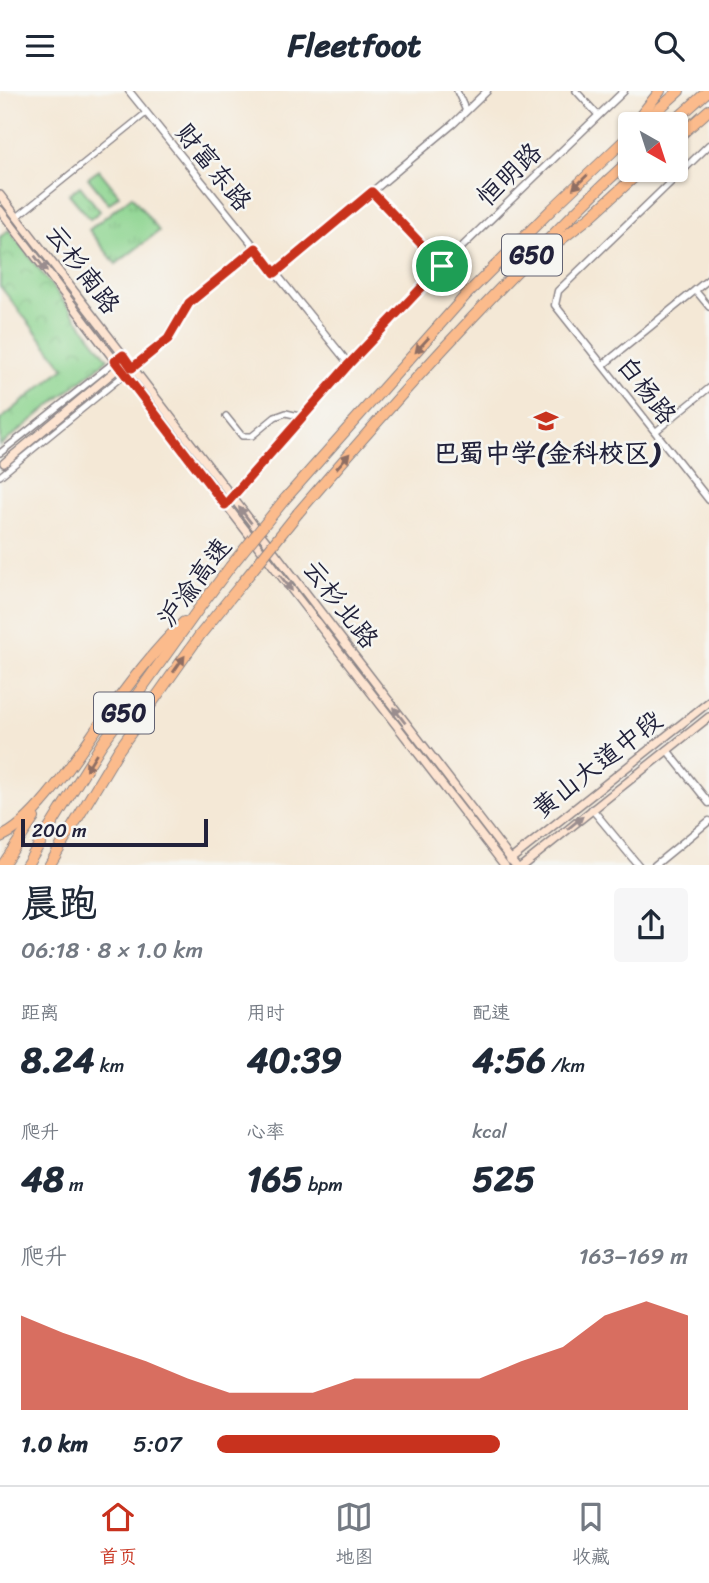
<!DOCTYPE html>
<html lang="zh">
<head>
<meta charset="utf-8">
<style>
	:root { --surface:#fff; --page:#f6f6f7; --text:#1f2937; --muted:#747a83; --line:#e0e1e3; --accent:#c8321e }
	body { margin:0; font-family:Sriracha,"LXGW WenKai TC",sans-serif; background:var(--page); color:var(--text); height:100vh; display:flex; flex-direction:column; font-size:26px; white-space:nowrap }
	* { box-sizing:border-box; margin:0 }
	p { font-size:23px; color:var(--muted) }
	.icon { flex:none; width:38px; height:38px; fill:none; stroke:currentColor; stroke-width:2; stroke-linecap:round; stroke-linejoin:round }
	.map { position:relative; height:774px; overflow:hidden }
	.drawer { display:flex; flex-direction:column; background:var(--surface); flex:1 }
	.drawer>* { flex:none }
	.needle { width:46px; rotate:141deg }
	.controls { position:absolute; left:618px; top:21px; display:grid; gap:14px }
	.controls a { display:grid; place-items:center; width:70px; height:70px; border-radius:7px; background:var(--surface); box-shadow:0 2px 5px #0004; font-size:35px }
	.scale { position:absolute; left:21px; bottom:18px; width:187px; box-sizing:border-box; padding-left:7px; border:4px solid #22223b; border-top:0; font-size:19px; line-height:24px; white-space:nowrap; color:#22223b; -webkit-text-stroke:5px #f6f6f2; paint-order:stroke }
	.pin { position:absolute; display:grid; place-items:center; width:60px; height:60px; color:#fff; margin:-30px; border:4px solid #fff; border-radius:50%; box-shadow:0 2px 7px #0007 }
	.round { display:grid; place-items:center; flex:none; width:74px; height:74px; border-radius:7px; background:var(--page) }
	.head { display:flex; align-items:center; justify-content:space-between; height:119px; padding:0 21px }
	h1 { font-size:38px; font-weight:700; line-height:52px }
	.figures { display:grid; grid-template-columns:repeat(3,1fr); gap:10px; height:119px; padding:7px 21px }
	.figures div { display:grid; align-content:center }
	.figures b { font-size:35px; font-weight:700 }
	.figures small { font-size:19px; font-weight:400 }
	.figures p { font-size:19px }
	.chart { height:196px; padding:14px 21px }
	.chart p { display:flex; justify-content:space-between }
	.chart svg { width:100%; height:126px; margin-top:7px; fill:var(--accent); opacity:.7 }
	ul { padding:0 21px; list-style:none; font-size:23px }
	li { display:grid; grid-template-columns:112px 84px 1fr; align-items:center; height:52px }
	li i { height:18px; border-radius:9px; background:var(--accent) }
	header { display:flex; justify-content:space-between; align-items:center; height:91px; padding:0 21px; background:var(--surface); font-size:32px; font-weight:700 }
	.dock { display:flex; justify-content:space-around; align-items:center; height:98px; border-top:2px solid var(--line); background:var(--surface); font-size:19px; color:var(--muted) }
	.dock a { display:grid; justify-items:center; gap:4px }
	.dock .selected { color:var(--accent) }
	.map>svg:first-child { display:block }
	.grass { fill:url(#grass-tufts); stroke:#577b65; stroke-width:2 }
	.park { fill:url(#park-crowns); stroke:#577b65; stroke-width:2 }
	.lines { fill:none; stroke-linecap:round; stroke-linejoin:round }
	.minor-casing { stroke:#8b8588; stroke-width:8 }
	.tertiary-casing { stroke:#8b8588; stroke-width:9 }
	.secondary-casing { stroke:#8b8588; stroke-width:10 }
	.motorway-casing { stroke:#8b8588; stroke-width:12 }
	.minor { stroke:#fff; stroke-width:5 }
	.tertiary { stroke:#fff; stroke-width:6 }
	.secondary { stroke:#fde4d1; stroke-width:7 }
	.motorway { stroke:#fbbb8c; stroke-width:10 }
	.motorway-bridge-casing { stroke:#8b8588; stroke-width:12; stroke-linecap:butt }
	.motorway-bridge { stroke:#fbbb8c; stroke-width:10 }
	.oneway { fill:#8e6e64 }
	.oneway2 { fill:#9a8d8e }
	.route-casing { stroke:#fff; stroke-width:14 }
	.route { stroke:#c8321e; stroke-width:9 }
	.labels { text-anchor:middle; stroke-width:5; stroke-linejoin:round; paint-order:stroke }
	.shield { fill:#f6f6f2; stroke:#626272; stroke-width:2 }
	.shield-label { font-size:24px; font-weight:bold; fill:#22223b }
	.street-label { font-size:26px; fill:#22223b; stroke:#f6f6f2 }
	.poi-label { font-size:26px; font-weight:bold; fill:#22223b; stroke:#f6f6f2 }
</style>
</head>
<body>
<header><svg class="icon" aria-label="menu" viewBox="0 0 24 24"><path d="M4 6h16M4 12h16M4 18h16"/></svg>Fleetfoot<svg class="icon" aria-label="search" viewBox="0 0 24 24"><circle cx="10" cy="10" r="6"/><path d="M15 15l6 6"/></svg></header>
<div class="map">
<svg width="709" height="775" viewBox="0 0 709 775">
	<defs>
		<pattern id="grass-tufts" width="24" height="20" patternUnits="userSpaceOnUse" patternTransform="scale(1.75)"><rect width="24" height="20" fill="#8cd48f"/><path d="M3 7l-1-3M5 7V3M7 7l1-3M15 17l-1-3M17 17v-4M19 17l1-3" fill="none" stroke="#78b67c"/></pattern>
		<pattern id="park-crowns" width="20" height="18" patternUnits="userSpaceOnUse" patternTransform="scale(1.75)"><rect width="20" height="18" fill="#8cd48f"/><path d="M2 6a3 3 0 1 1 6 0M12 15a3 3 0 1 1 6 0" fill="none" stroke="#78b67c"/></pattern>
	</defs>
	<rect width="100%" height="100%" fill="#f6f6f2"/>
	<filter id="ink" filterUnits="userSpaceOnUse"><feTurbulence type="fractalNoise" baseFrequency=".0143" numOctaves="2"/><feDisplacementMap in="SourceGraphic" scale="14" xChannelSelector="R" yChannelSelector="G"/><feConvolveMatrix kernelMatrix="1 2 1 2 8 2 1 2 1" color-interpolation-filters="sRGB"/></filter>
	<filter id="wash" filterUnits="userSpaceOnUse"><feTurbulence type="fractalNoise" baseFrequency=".00686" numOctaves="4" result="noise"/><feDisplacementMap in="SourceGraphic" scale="28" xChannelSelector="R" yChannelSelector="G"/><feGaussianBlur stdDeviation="1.57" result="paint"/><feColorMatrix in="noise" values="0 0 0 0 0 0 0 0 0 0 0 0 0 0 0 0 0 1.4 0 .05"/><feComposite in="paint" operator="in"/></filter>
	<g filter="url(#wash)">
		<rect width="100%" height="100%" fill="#f4e8d6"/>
		<g class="grass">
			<polygon points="99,79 119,104 109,113 88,87"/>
			<polygon points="80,95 100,120 90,128 69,103"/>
			<polygon points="132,105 159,140 116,173 89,139"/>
		</g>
		<polygon class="park" points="9,139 108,268 0,355 0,329 64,277 0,195 0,146"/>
	</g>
	<g filter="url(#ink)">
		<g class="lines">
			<g class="minor-casing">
				<g id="minor">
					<polyline points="457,0 466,20"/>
					<polyline points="576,0 598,24"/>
					<polyline points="372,101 442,175"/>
					<polyline points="17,126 146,22"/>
					<polyline points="695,199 709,216"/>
					<polyline points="226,325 242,345 252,345 275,326 286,322 303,326"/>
					<polyline points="655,341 709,297"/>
					<polyline points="0,362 123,264"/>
					<polyline points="0,385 168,248 189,212 255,157"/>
				</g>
			</g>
			<g class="tertiary-casing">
				<g id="tertiary">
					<polyline points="129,0 349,273"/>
					<polyline points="709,54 558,200 555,214 709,409"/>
					<polyline points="275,182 453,33 487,0"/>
					<polyline points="603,274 709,188"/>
					<polyline points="229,410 349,273 442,175 624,0"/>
					<polyline points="667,659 709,712"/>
					<polyline points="592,718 639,775"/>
					<polyline points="654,775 709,730"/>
				</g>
			</g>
			<g class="secondary-casing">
				<g id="secondary">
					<polyline points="0,104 516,775"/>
					<polyline points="0,119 125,283 505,775"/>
					<polyline points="4,372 122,274"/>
					<polyline points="510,769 709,611"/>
					<polyline points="522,775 709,626"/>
				</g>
			</g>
			<g class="motorway-casing">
				<g id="motorway">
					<polyline points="634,33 660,0"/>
					<polyline points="642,33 679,0"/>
					<polyline points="671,33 708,0"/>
					<polyline points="676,48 709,19"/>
					<polyline points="536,168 590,126 642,79"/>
					<polyline points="285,408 466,204 551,119 630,44"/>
					<path d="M298,422C378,329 459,237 546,151C573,123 601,95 630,69"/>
					<path d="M0,746C34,734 80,661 102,630C127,596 153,560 184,531"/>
					<polyline points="2,775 34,727"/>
					<polyline points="26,775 101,654 200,516 230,476"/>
					<polyline points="49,775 118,660 200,544 243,491"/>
				</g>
			</g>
			<use href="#minor" class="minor"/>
			<use href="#tertiary" class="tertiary"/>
			<use href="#secondary" class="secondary"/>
			<use href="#motorway" class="motorway"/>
			<g class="motorway-bridge-casing">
				<g id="motorway-bridge">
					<polyline points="230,476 285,408"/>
					<polyline points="243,491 298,422"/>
				</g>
			</g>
			<use href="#motorway-bridge" class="motorway-bridge"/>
		</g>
		<defs><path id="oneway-solid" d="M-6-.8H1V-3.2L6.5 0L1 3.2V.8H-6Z" transform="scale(1.75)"/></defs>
		<g class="oneway">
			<use href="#oneway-solid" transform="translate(580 91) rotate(136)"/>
			<use href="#oneway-solid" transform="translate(422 254) rotate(132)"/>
			<use href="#oneway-solid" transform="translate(343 370) rotate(-49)"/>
			<use href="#oneway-solid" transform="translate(179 573) rotate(-55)"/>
			<use href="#oneway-solid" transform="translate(91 671) rotate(122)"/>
		</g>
		<g class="oneway2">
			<use href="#oneway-solid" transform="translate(41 173) rotate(53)"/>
			<use href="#oneway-solid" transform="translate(245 424) rotate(-128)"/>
			<use href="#oneway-solid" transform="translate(286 492) rotate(52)"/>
			<use href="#oneway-solid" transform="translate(399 624) rotate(-128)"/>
			<use href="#oneway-solid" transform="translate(575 732) rotate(-39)"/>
		</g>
	</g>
	<g class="lines" filter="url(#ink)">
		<g class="route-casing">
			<polygon id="route" points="372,101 442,175 349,273 225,414 115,270 123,264 132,277 168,248 189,212 256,157 275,182"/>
		</g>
		<use href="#route" class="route"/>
	</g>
	<defs>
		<g id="school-bare" transform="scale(1.89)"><path d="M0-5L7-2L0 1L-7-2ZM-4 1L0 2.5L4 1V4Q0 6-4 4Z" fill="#c8321e" stroke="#f6f6f2" stroke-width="2.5" paint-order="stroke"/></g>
	</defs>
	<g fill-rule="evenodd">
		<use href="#school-bare" x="546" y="330"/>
	</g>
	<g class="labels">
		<g class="shield">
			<rect x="502" y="143.5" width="60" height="41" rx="5"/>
			<rect x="94" y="601.5" width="60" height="41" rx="5"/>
		</g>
		<g class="shield-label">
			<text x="532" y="172">G50</text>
			<text x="124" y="630">G50</text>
		</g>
		<g class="street-label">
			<text transform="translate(214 76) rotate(51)" y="9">财富东路</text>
			<text transform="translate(509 83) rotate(-44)" y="9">恒明路</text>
			<text transform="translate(83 178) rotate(53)" y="9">云杉南路</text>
			<text transform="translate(647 299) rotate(52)" y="9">白杨路</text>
			<text transform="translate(194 491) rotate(-53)" y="9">沪渝高速</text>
			<text transform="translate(341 513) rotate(52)" y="9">云杉北路</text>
			<text transform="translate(597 673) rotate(-38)" y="9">黄山大道中段</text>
		</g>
		<g class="poi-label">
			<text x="546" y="371">巴蜀中学(金科校区)</text>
		</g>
	</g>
</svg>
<div class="controls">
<a><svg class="needle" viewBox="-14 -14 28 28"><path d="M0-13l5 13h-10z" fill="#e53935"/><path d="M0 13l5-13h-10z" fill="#747a83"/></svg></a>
</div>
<div class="scale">200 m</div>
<div class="pin" style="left:442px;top:175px;background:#1e9e55"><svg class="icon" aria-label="arrive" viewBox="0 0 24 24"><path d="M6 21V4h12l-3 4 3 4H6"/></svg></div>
</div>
<section class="drawer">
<div class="head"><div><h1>晨跑</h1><p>06:18 · 8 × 1.0 km</p></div><a class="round"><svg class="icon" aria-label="share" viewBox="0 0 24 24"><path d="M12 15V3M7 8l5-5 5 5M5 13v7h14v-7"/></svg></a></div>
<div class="figures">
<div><p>距离</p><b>8.24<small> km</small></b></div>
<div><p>用时</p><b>40:39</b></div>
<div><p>配速</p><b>4:56<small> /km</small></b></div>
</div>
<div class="figures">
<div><p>爬升</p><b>48<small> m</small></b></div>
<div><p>心率</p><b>165<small> bpm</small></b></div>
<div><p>kcal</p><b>525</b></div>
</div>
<div class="chart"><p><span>爬升</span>163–169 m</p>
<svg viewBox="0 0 160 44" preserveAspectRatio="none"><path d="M0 44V11L10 17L20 22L30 27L40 33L50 38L60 38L70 38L80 33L90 33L100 33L110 33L120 27L130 22L140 11L150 6L160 11V44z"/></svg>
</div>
<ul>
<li><b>1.0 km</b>5:07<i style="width:60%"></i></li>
</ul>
</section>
<nav class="dock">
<a class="selected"><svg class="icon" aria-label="home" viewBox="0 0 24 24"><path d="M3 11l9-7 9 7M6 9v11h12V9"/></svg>首页</a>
<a><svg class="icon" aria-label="map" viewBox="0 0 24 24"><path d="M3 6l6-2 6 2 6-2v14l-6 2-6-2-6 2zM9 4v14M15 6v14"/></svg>地图</a>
<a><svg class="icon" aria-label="saved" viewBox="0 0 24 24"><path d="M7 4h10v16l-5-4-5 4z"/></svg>收藏</a>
</nav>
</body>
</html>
